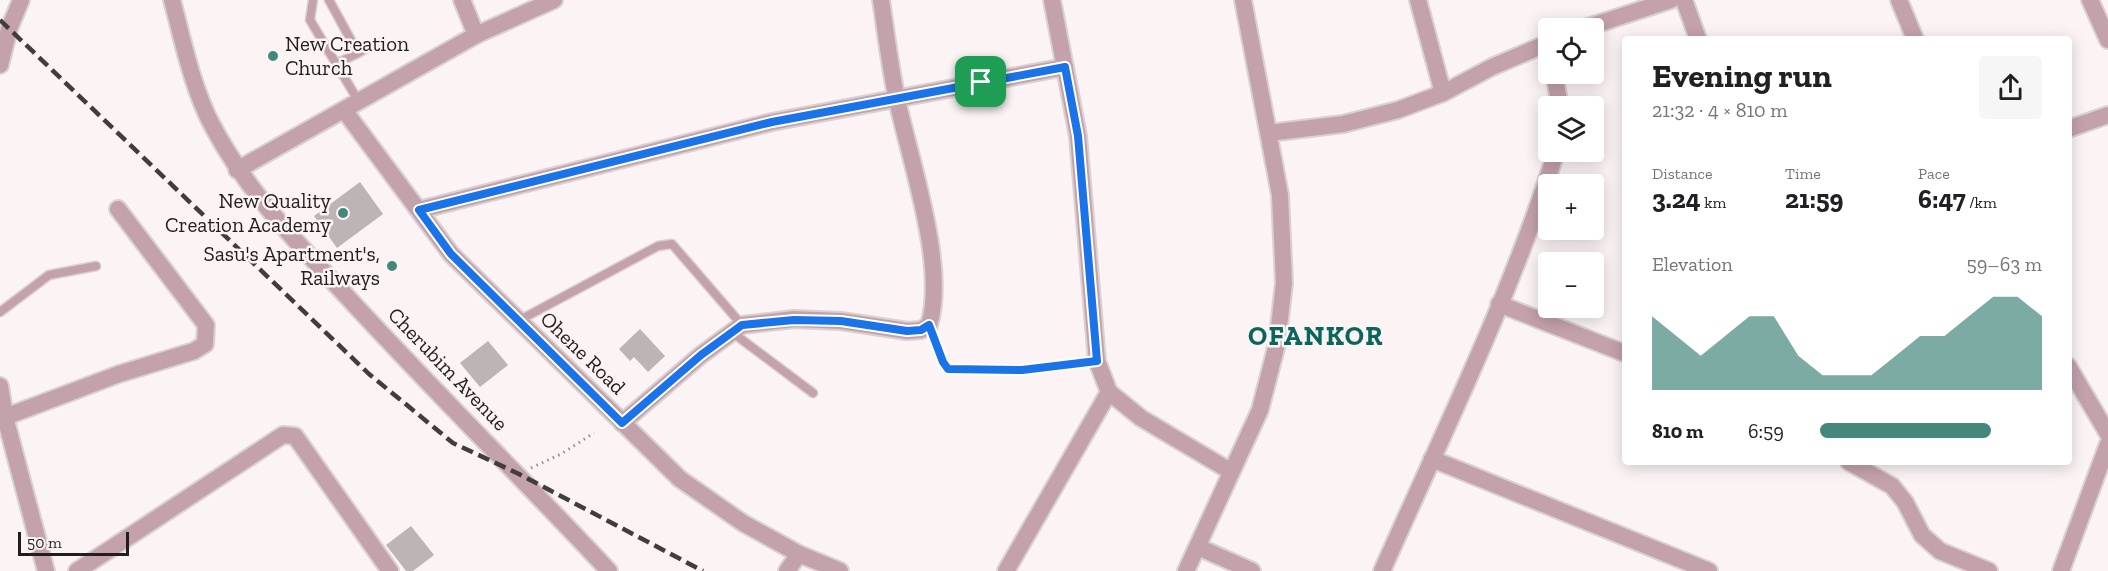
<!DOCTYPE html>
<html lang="en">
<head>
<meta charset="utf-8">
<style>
	:root { --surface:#fff; --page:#f6f6f6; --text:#202124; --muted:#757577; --accent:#44887c }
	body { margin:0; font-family:"Zilla Slab",serif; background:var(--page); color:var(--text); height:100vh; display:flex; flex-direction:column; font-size:22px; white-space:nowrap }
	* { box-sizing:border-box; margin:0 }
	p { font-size:20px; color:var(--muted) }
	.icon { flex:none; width:33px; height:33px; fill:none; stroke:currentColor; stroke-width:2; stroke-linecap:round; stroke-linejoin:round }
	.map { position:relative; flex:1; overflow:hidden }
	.side { position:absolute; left:1622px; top:36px; width:450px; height:429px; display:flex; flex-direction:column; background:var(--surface); border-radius:6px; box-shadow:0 3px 15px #0003 }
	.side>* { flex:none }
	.buttons { position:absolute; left:1538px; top:18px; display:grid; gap:12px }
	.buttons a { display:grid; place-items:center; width:66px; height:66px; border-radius:6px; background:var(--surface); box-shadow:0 3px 15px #0003; font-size:30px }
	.scale { position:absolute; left:18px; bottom:15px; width:111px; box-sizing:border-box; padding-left:6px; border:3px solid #221e1f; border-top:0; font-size:16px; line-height:21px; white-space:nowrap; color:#221e1f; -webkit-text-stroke:4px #fcf3f5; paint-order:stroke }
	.pin { position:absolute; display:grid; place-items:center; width:51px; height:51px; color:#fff; margin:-26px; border-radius:12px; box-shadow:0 3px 9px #0006 }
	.round { display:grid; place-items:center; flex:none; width:63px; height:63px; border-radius:6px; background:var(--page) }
	.summary { display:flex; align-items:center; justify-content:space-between; height:102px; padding:0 30px }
	h1 { font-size:33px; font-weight:700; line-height:45px }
	.metrics { display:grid; grid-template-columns:repeat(3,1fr); gap:9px; height:102px; padding:6px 30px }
	.metrics div { display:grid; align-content:center }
	.metrics b { font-size:26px; font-weight:700 }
	.metrics small { font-size:16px; font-weight:400 }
	.metrics p { font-size:16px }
	.chart { height:168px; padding:12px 30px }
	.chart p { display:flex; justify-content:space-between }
	.chart svg { width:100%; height:108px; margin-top:6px; fill:var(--accent); opacity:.7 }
	ul { padding:0 30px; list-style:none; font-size:20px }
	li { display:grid; grid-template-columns:96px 72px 1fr; align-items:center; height:45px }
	li i { height:15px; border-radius:8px; background:var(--accent) }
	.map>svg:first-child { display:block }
	.building { fill:#bdb4b6 }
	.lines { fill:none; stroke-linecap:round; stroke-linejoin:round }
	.lane-casing { stroke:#d9d1d3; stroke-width:11 }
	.street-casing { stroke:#d9d1d3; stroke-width:20 }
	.path { stroke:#958e90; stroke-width:3; stroke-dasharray:1.5 4.5; stroke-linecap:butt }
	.lane { stroke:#c4a2ab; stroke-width:8 }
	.street { stroke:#c4a2ab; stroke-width:16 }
	.rail { stroke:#413c3d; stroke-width:4.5; stroke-dasharray:12 6; stroke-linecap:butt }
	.route-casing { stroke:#fff; stroke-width:12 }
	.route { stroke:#1a73e8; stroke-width:8 }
	.poi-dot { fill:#44887c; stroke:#fcf3f5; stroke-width:2 }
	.labels { text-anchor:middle; stroke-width:5; stroke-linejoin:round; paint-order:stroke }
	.poi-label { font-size:21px; fill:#221e1f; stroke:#fcf3f5; text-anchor:end }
	.street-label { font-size:21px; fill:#221e1f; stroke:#fcf3f5 }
	.district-label { font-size:27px; font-weight:bold; letter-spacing:1.5px; fill:#09665a; stroke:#fcf3f5 }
</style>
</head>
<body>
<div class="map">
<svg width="2108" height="571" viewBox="0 0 2108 571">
	<rect width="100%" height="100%" fill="#fcf3f5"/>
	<g class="building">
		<polygon points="360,182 383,214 337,248 314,216"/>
		<polygon points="640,329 665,356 648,372 634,357 630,361 619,349"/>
		<polygon points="488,341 508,365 480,387 460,363"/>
		<polygon points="411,526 434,555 413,571 406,571 386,545"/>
	</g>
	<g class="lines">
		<g class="lane-casing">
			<g id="lane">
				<polyline points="313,0 310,20 359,102"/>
				<polyline points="329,0 358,53 376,43"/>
				<polyline points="336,64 358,53"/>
				<polyline points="0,312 49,275 96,266"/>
				<polyline points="518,321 658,246 672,244 742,325"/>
				<polyline points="733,333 813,393"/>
			</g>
		</g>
		<g class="street-casing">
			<g id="street">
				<path d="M172,0C183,41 192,87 212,125C247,192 301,247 352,302C436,393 524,480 609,571"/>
				<polyline points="462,0 476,35"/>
				<polyline points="1052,0 1078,136 1097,361 1109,392 1141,418 1230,471"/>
				<polyline points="1418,0 1443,93"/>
				<polyline points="1684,0 1698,39"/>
				<polyline points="1899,0 1915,39"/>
				<polyline points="2090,0 2108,40"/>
				<polyline points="1585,28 1671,0"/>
				<polyline points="0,65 9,29 21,0"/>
				<polyline points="1554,74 1560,106"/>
				<polyline points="344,110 451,254 680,479 743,523 799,554 840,571"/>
				<polyline points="2068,129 2108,115"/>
				<polyline points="1269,133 1343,124 1398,110 1443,93 1492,67 1548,43"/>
				<polyline points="237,170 476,35 554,0"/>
				<polyline points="419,210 772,122 1065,67"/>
				<polyline points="1499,304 1624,353"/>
				<polyline points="2068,366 2108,434"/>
				<polyline points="0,386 5,417 46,571"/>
				<polyline points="5,417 119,374 194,351 205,344 206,325 118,209"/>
				<path d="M622,423L701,355L742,325L794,319L841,321L907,331L921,330L929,325C947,267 910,160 897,100C890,67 886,33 881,0"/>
				<polyline points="1432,459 1709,571"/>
				<polyline points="1849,462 1892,486 1905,502 1922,535 1940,551 1989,571"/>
				<polyline points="1198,547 1252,571"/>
				<polyline points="77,571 283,435 295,436 390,571"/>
				<polyline points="787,571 799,554"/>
				<polyline points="1006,571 1109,392"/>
				<polyline points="1186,571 1260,410 1277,344 1284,283 1280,195 1243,0"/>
				<path d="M1382,571C1443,433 1511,296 1556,152"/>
				<polyline points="2061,571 2108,444"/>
			</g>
		</g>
		<g class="path">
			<polyline points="934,338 943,362 948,369 1022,370 1084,362"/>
			<polyline points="531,468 561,454 594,433"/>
		</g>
		<use href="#lane" class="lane"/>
		<use href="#street" class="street"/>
		<polyline class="rail" points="0,20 369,374 453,443 519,474 703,571"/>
	</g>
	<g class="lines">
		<g class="route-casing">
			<polygon id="route" points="1065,67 1078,136 1097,361 1022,370 948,369 943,362 929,325 921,330 907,331 841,321 794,320 742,325 701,355 622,423 451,254 419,210 772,122"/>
		</g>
		<use href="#route" class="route"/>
	</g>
	<g class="poi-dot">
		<circle cx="273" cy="56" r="6"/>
		<circle cx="343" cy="213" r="6"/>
		<circle cx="392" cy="266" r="6"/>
	</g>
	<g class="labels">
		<g class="poi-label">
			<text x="285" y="51" text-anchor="start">New Creation<tspan x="285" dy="24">Church</tspan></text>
			<text x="331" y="208">New Quality<tspan x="331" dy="24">Creation Academy</tspan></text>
			<text x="380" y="261">Sasu's Apartment's,<tspan x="380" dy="24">Railways</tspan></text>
		</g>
		<g class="street-label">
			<text transform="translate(583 353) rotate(44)" y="7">Ohene Road</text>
			<text transform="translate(448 369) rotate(46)" y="7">Cherubim Avenue</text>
		</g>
		<g class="district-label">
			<text x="1316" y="345">OFANKOR</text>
		</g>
	</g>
</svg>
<div class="buttons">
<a><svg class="icon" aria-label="locate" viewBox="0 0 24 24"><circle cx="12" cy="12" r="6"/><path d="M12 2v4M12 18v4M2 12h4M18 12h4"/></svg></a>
<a><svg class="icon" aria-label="layers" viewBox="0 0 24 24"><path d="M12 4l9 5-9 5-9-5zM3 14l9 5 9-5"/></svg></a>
<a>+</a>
<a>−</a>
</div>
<div class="scale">50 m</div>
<div class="pin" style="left:981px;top:82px;background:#1e9e55"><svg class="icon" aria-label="arrive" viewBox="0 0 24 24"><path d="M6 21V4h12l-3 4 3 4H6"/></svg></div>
<section class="side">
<div class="summary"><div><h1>Evening run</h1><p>21:32 · 4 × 810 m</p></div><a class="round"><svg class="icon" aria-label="share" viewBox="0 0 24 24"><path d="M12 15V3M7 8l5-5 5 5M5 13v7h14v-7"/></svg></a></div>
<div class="metrics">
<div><p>Distance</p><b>3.24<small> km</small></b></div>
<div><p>Time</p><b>21:59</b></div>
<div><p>Pace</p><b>6:47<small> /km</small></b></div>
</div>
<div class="chart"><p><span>Elevation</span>59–63 m</p>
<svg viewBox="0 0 160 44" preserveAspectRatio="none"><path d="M0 44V14L10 22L20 30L30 22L40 14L50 14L60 30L70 38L80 38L90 38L100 30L110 22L120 22L130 14L140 6L150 6L160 14V44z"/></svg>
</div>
<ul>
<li><b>810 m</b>6:59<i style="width:77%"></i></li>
</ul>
</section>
</div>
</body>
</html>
